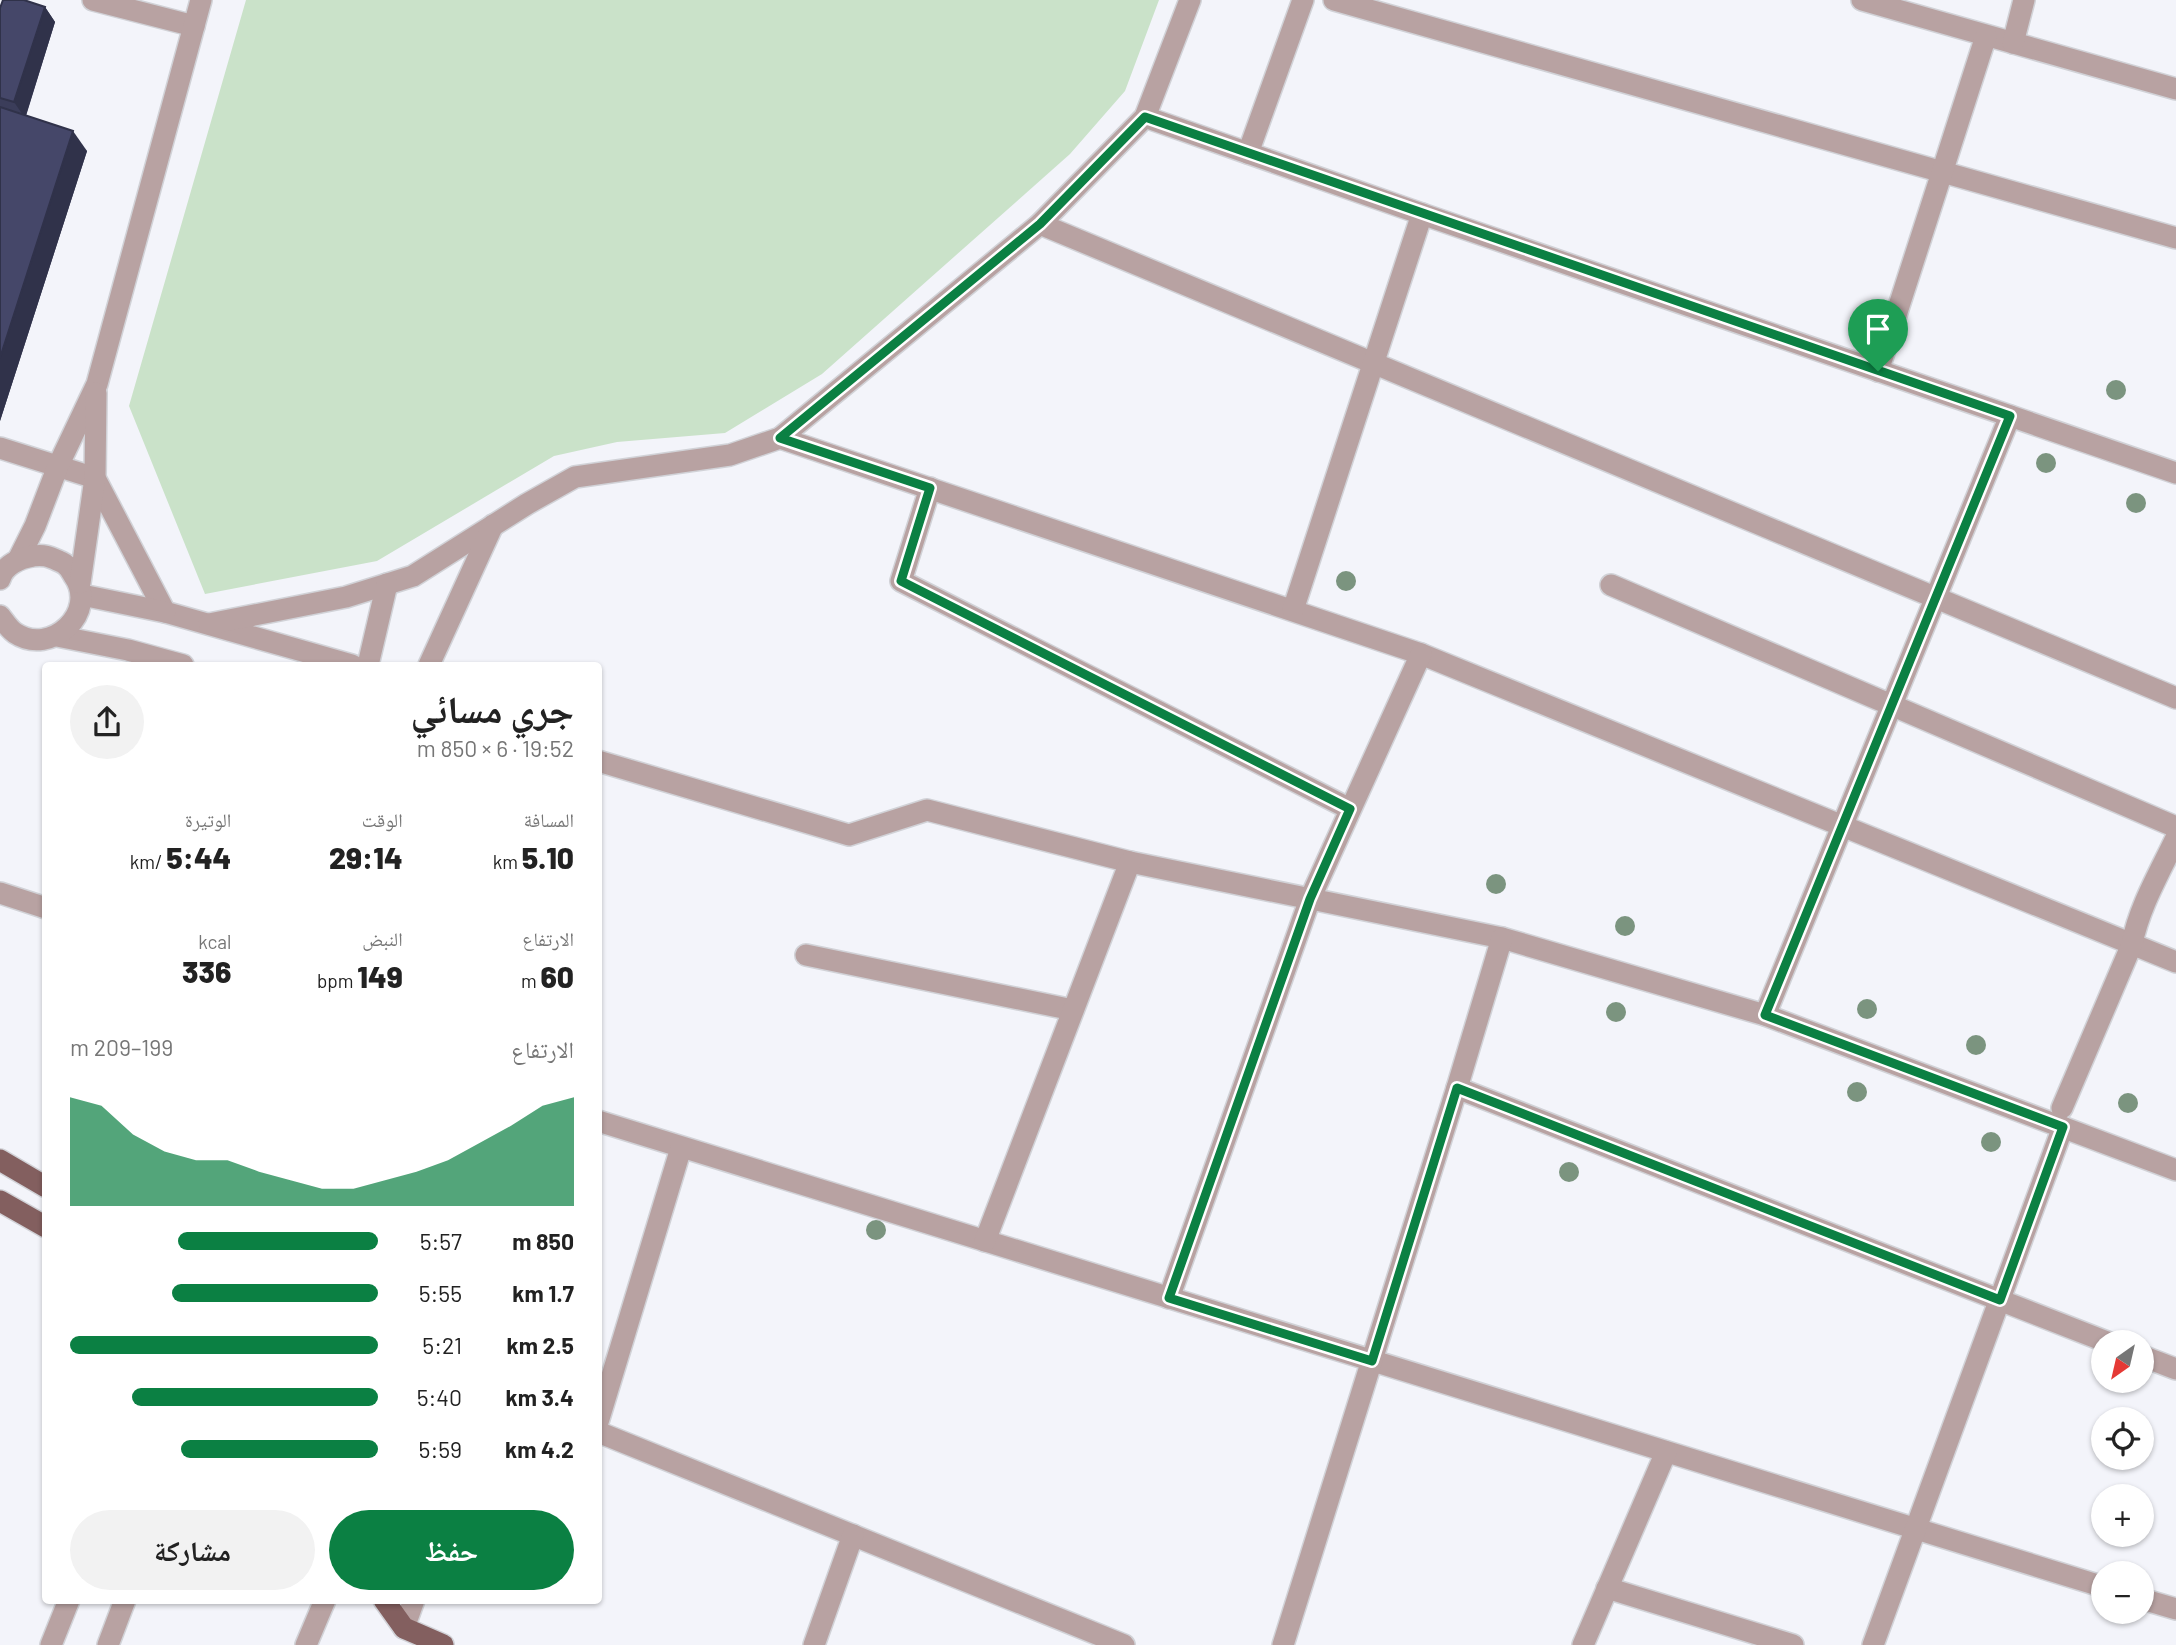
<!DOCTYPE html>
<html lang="ar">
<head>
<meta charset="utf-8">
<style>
	:root { --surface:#fff; --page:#f2f2f2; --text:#222; --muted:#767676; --accent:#0b8043 }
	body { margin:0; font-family:Barlow,"Noto Naskh Arabic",sans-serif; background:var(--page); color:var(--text); direction:rtl; height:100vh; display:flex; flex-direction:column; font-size:26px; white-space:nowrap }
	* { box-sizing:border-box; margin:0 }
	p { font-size:23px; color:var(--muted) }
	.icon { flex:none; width:38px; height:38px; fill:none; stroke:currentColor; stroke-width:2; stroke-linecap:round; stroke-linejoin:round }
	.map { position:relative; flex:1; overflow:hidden; direction:ltr }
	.panel { position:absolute; left:42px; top:662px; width:560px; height:942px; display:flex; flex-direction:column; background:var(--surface); border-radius:7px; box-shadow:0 2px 5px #0004; direction:rtl }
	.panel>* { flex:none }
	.needle { width:46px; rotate:214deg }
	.buttons { position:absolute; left:2091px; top:1330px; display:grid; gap:14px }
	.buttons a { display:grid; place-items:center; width:63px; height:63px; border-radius:50%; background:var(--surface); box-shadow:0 2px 5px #0004; font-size:35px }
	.pin { position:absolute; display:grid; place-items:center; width:60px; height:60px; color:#fff; margin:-72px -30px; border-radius:50% 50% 50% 0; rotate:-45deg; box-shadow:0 0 7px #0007 }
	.pin .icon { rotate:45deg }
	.round { display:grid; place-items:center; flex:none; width:74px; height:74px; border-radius:37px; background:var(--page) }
	.overview { display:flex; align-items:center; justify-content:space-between; height:119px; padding:0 28px }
	h1 { font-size:38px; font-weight:800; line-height:52px }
	.figures { display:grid; grid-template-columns:repeat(3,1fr); gap:10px; height:119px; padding:7px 28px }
	.figures div { display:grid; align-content:center }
	.figures b { font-size:30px; font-weight:800 }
	.figures small { font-size:19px; font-weight:400 }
	.figures p { font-size:19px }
	.chart { height:196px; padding:14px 28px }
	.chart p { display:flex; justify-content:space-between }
	.chart svg { width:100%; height:126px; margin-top:7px; fill:var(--accent); opacity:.7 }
	.primary-button { display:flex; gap:14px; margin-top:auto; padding:14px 28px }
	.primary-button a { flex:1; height:80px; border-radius:42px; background:var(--accent); color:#fff; font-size:28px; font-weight:800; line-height:80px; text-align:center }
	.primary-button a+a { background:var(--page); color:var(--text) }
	ul { padding:0 28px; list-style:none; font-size:23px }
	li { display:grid; grid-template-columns:112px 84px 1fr; align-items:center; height:52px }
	li i { height:18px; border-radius:9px; background:var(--accent) }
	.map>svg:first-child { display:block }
	.green { fill:#cae2c9 }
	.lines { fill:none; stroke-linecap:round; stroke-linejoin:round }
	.minor-casing { stroke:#d1d2d7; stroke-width:24 }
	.tertiary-casing { stroke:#d1d2d7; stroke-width:24 }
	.primary-casing { stroke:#d1d2d7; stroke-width:24 }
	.minor { stroke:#b8a2a2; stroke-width:21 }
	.tertiary { stroke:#b8a2a2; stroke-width:21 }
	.primary { stroke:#835f5f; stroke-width:21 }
	.tree { fill:#7b947f }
	.wall { fill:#3b3d5a }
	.shaded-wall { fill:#30324a }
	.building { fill:#454769; stroke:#30324a; stroke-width:2 }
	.route-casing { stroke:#fff; stroke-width:14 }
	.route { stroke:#0b8043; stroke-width:9 }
</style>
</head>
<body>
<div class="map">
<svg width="2176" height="1645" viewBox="0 0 2176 1645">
	<rect width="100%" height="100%" fill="#f3f4fa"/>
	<polygon class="green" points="246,0 1159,0 1125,91 1070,154 822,374 725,433 617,442 554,456 377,561 205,594 129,406"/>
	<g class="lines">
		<g class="minor-casing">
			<g id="minor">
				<polyline points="93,0 194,26"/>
				<polyline points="1334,0 2176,238"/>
				<polyline points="1862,0 2176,89"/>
				<polyline points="2013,43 2024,0"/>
				<polyline points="1145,117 1422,214 2176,473"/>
				<polyline points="1248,153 1303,0"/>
				<polyline points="1040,224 2176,698"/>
				<polyline points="1878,371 1986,36"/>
				<polyline points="780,438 1421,654 2176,962"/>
				<polyline points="0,448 95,478 165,612 352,665"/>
				<polyline points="930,488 901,581 1350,809"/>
				<polyline points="1611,585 2176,827"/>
				<polyline points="82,595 165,612"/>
				<polyline points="1293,610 1422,214"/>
				<polyline points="209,624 346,597 413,576 527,504 575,477 730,455 780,438 1040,224 1145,117 1190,0"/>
				<polyline points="57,636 128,650 183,665"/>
				<polyline points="368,665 387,584"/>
				<polyline points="429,665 493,525"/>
				<polyline points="598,761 849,835 927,810 1130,862 1502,938 1765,1015 2176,1170"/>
				<polyline points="0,893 46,908"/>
				<polyline points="806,955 1073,1010"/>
				<polyline points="1765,1015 2010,416"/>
				<polyline points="1457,1088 2107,1342"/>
				<path d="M2062,1108L2132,944C2139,907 2160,872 2176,838"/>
				<polyline points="598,1121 2104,1587"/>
				<polyline points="985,1241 1130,862"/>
				<polyline points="1169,1298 1310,899 1421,654"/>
				<polyline points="2142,1356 2176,1369"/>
				<polyline points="598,1422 681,1148"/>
				<polyline points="598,1432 1124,1645"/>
				<polyline points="1607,1588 1793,1645"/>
				<polyline points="2142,1599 2176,1609"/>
				<polyline points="404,1628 414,1600"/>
				<polyline points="51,1645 69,1600"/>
				<polyline points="108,1645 125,1600"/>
				<polyline points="306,1645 325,1600"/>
				<polyline points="814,1645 853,1535"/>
				<polyline points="1283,1645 1457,1088 1502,938"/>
				<polyline points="1583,1645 1666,1452"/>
				<polyline points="1873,1645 2063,1127"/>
			</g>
		</g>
		<g class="tertiary-casing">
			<g id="tertiary">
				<polyline points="19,558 35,526 58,466 97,384 201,0"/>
				<path d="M0,579C4,565 20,558 33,556C44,554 50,557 59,561C67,564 70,569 74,576C99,612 51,657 15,633C9,629 4,621 0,616"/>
				<polyline points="80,583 95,478 96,393"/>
			</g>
		</g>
		<g class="primary-casing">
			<g id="primary">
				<polyline points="0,1160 46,1187"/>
				<polyline points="0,1201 46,1227"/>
				<polyline points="384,1600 404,1628 443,1645"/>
			</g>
		</g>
		<use href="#minor" class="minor"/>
		<use href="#tertiary" class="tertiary"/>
		<use href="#primary" class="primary"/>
	</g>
	<g class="tree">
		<circle cx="2116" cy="390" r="10"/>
		<circle cx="2046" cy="463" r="10"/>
		<circle cx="2136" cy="503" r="10"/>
		<circle cx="1346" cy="581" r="10"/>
		<circle cx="1496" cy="884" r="10"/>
		<circle cx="1625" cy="926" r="10"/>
		<circle cx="1867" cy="1009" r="10"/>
		<circle cx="1616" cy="1012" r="10"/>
		<circle cx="1976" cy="1045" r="10"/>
		<circle cx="1857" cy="1092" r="10"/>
		<circle cx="2128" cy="1103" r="10"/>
		<circle cx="1991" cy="1142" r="10"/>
		<circle cx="1569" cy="1172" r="10"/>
		<circle cx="876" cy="1230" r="10"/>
	</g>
	<polygon class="wall" points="45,7 55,22 26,116 87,151 0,421 0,8"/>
	<g class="shaded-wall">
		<polygon points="45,7 55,22 25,118 14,102"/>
		<polygon points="73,131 87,151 0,421 0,358"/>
	</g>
	<g class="building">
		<polygon points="3,0 24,0 45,7 14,102 0,98 0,8"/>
		<polygon points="0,107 73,131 0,358"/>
	</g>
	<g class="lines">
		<g class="route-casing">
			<polygon id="route" points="1145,117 2010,416 1765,1015 2063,1127 2000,1300 1457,1088 1372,1361 1169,1298 1310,899 1350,809 901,581 930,488 780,438 1040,224"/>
		</g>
		<use href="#route" class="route"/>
	</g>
</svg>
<div class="buttons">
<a><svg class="needle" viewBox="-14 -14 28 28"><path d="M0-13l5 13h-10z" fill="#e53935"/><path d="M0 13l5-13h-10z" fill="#767676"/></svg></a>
<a><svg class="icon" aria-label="locate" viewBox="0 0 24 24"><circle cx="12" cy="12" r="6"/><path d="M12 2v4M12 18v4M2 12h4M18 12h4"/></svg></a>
<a>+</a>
<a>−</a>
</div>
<div class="pin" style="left:1878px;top:371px;background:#1e9e55"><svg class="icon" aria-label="arrive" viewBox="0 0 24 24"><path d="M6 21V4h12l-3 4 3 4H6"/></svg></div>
<section class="panel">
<div class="overview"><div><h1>جري مسائي</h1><p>19:52 · 6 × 850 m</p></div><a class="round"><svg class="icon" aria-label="share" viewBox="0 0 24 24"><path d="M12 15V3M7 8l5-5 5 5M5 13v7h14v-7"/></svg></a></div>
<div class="figures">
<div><p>المسافة</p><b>5.10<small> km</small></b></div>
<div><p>الوقت</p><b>29:14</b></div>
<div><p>الوتيرة</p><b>5:44<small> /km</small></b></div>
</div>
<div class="figures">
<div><p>الارتفاع</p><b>60<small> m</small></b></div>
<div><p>النبض</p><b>149<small> bpm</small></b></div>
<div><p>kcal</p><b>336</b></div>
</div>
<div class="chart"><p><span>الارتفاع</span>199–209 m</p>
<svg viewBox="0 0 160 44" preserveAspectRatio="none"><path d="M0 44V6L10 9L20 19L30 25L40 28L50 28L60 32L70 35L80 38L90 38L100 35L110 32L120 28L130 22L140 16L150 9L160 6V44z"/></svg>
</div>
<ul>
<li><b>850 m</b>5:57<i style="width:65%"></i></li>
<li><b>1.7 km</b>5:55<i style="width:67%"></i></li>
<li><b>2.5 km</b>5:21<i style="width:100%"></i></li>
<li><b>3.4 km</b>5:40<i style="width:80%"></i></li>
<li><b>4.2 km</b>5:59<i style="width:64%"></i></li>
</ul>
<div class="primary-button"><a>حفظ</a><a>مشاركة</a></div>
</section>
</div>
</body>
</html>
